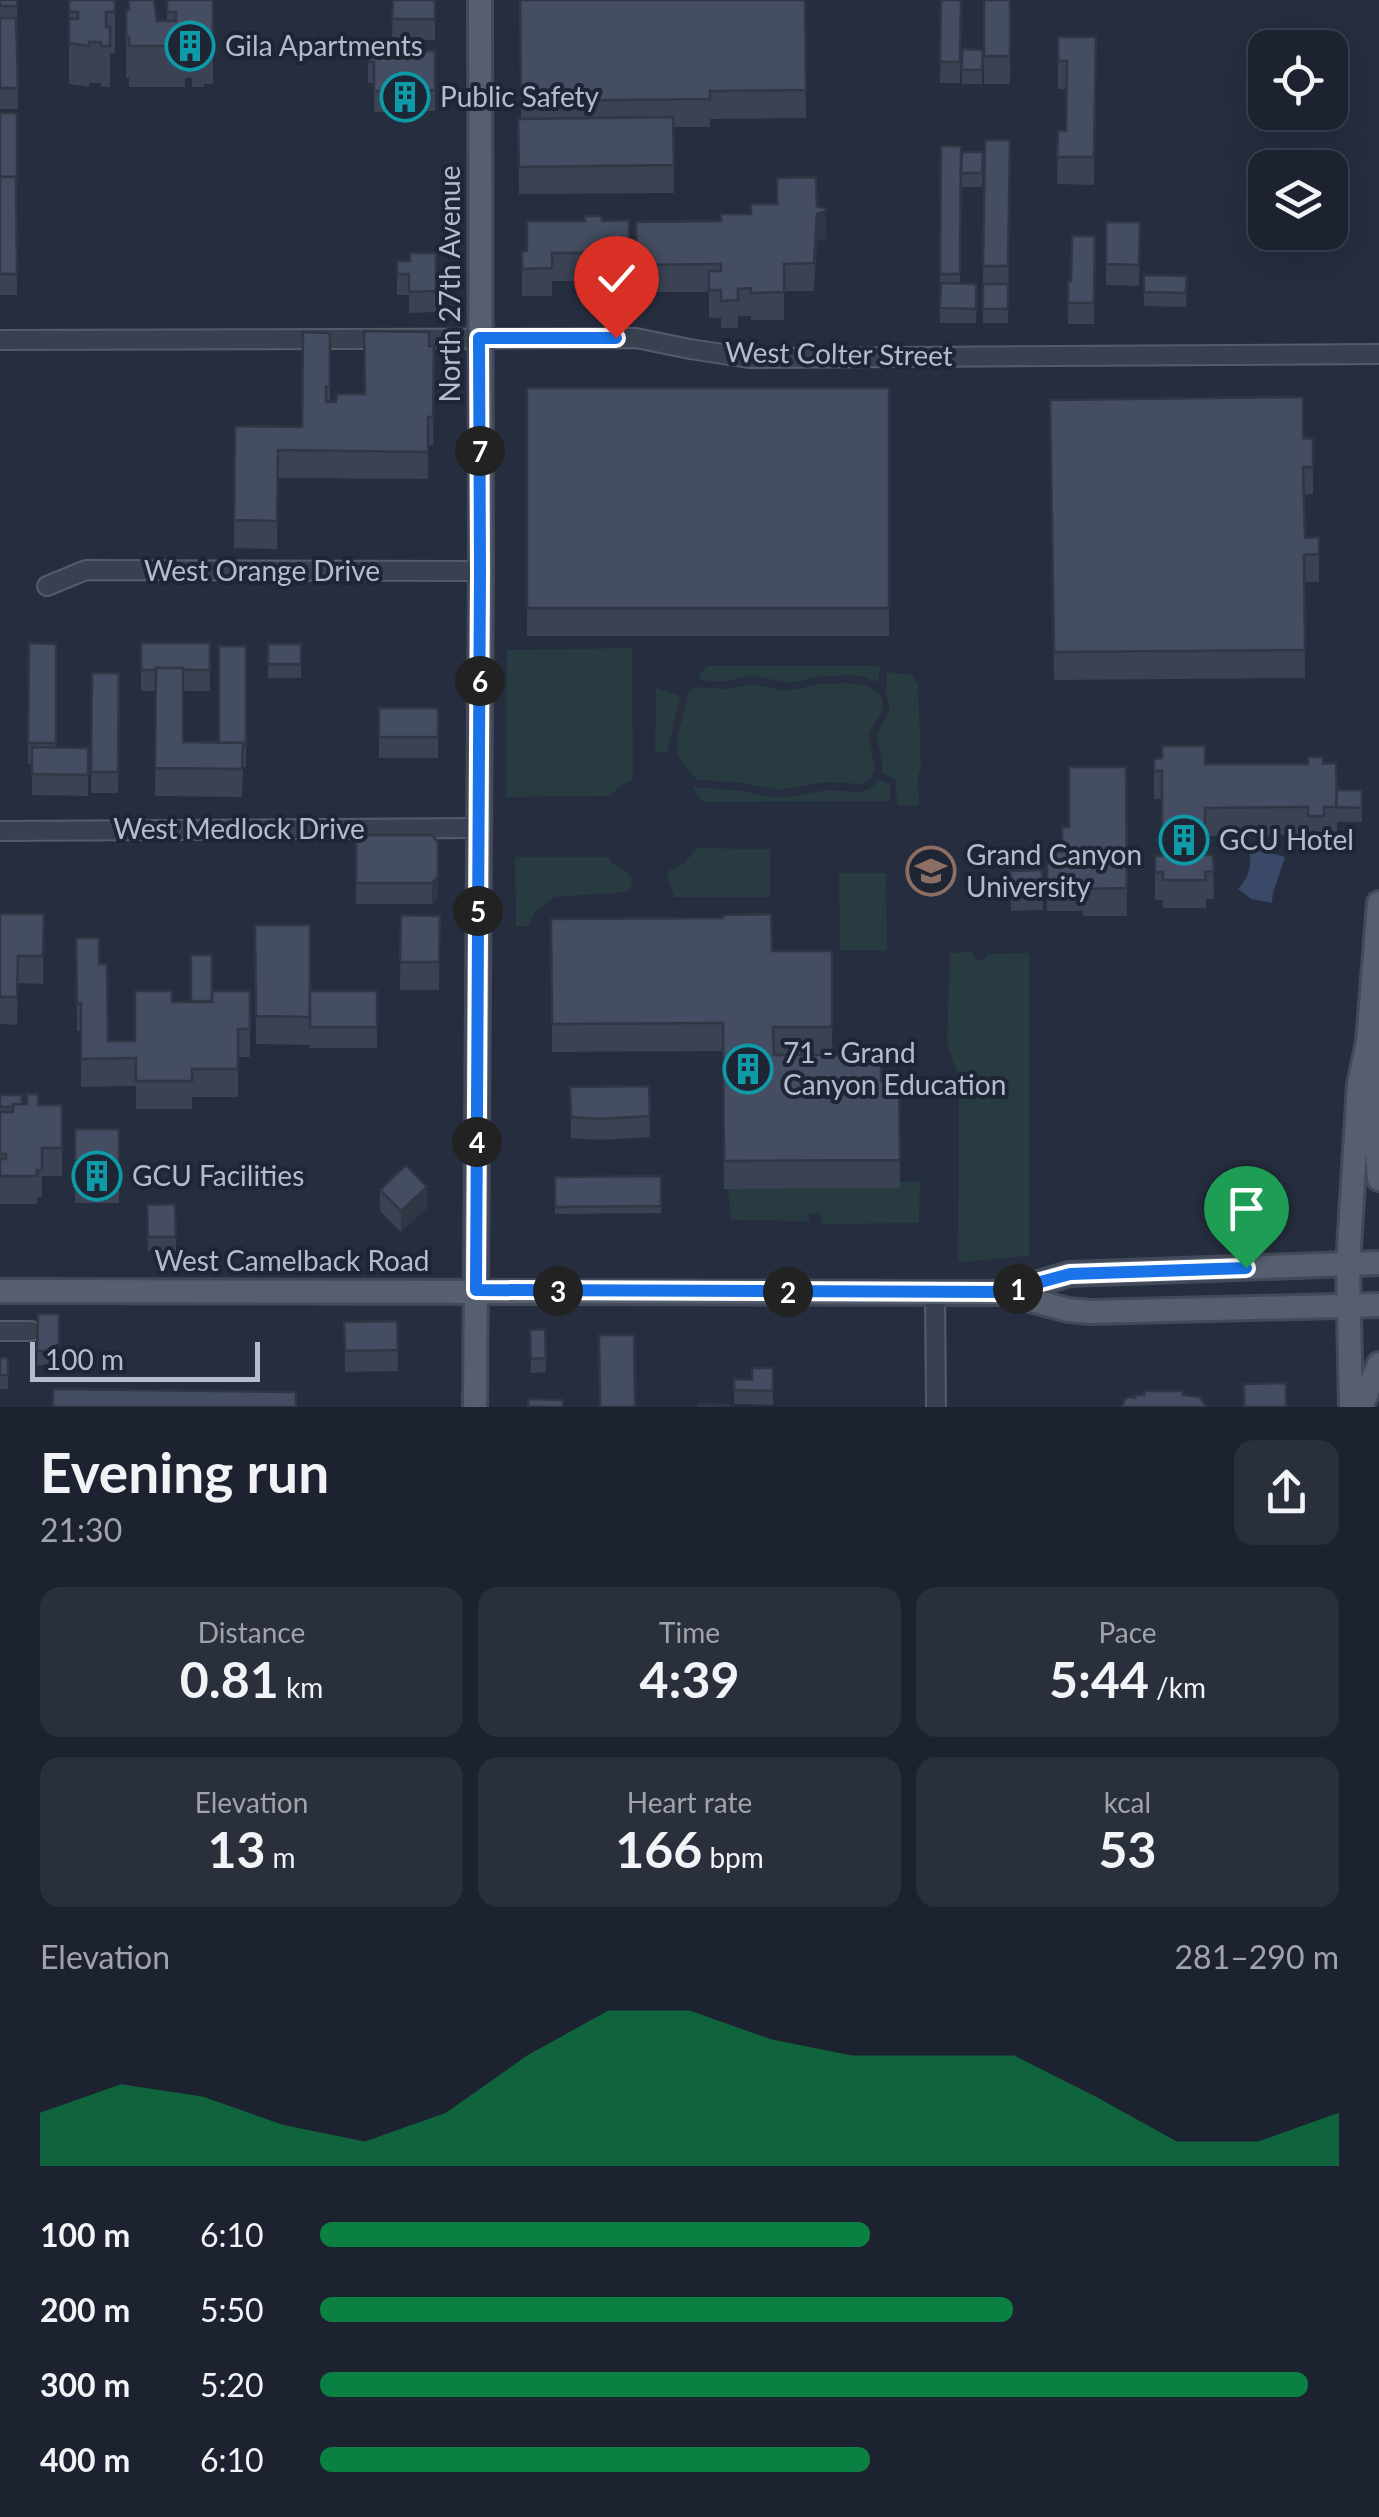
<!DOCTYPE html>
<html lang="en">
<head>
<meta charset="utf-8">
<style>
	:root { --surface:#1c222f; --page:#292f3b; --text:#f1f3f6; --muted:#a0a4aa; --line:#3a3f4b; --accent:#0b8043 }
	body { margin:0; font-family:Lato,sans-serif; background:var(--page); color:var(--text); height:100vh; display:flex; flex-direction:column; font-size:38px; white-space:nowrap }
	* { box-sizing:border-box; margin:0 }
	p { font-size:32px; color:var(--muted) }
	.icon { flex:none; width:55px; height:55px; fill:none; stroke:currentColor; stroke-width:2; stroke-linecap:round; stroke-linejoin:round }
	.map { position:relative; height:1407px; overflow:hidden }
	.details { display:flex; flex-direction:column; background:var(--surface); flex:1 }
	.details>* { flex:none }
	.tools { position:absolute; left:1248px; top:30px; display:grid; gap:20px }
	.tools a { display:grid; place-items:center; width:100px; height:100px; border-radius:20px; background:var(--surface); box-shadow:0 10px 40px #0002,0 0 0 2px var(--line); font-size:50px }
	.scale { position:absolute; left:30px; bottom:25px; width:230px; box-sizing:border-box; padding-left:10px; border:5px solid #b5bbca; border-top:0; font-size:28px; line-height:35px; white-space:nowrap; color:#b5bbca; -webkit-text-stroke:8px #1e2534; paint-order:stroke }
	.pin { position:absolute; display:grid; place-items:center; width:85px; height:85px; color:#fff; margin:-102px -42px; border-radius:50% 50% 50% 0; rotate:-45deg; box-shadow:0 0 10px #0007 }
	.pin .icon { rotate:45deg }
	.km { position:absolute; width:50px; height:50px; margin:-25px; border-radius:50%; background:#222; color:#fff; font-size:28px; line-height:50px; text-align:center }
	.round { display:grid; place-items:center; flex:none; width:105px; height:105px; border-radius:20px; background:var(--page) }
	.head { display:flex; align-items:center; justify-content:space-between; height:170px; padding:0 40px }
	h1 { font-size:55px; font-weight:700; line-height:75px }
	.stats { display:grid; grid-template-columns:repeat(3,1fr); gap:15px; height:170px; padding:10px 40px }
	.stats div { display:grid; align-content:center; border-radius:20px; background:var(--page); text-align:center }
	.stats b { font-size:50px; font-weight:700 }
	.stats small { font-size:28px; font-weight:400 }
	.stats p { font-size:28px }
	.chart { height:280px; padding:20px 40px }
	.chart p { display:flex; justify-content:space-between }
	.chart svg { width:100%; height:180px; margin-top:10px; fill:var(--accent); opacity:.7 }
	ul { padding:0 40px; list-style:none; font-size:32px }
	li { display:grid; grid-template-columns:160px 120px 1fr; align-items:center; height:75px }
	li i { height:25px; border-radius:12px; background:var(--accent) }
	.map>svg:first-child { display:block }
	.green { fill:#273b40 }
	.water { fill:#3a4968 }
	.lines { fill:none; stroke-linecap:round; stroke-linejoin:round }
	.minor-casing { stroke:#545b6a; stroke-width:22 }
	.major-casing { stroke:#424958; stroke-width:28 }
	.minor { stroke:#39404f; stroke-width:18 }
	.major { stroke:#575f6f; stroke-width:22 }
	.wall { fill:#3a4253 }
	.shaded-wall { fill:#303644 }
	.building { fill:#444d61; stroke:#303644; stroke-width:2.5 }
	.route-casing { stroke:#fff; stroke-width:20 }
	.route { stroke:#1a73e8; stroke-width:12 }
	.labels { text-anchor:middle; stroke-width:8; stroke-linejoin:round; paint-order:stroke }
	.poi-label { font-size:28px; fill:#b5bbca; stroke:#1e2534; text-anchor:start }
	.street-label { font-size:28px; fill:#b5bbca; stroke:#1e2534 }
</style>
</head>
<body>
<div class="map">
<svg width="1379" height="1407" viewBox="0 0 1379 1407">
	<rect width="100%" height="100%" fill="#252d3f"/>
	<g class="green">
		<polygon points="632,648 633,780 623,784 609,796 506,797 507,650"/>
		<polygon points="707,666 880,666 878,682 861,676 848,675 816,677 791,683 752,676 721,682 700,680 699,676"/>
		<polygon points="887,672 912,675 918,685 921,769 918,777 919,806 897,805 896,780 882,772 882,759 876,736 890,710 886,692"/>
		<path d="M848,683C864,685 888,688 882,711C879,719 872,726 868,734L875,768L870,780L861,784L827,782L779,790L735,782L697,780L682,763L677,752L678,735L689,691L697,687L725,689L752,684L785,691L821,684Z"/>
		<polygon points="656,688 678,695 680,697 667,752 655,752"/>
		<polygon points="880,780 890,784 890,801 703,802 692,787 743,791 771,797 787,797 827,790 858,792 869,789"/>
		<polygon points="696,848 770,849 770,897 674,897 667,878 669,871 685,863"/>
		<polygon points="515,857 608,857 612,863 631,876 632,885 628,892 554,897 535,912 528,926 516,926"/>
		<polygon points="839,873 886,873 887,950 840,950"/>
		<polygon points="972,952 974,958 979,961 985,959 988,954 1029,953 1029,1256 958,1262 959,1079 947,1043 950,953"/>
		<polygon points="920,1181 919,1223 822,1224 820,1213 809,1213 809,1221 731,1220 728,1188"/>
	</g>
	<path class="water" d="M1257,849L1285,857L1273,893L1272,903L1251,899L1238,889C1249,877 1252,866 1249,851Z"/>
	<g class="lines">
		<g class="minor-casing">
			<g id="minor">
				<polyline points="0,340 636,338 690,349 749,358 1379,354"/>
				<polyline points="47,586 86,570 481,571"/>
				<polyline points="0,831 478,828"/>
				<polyline points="935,1292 936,1407"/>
				<polyline points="0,1331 31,1331"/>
			</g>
		</g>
		<g class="major-casing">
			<g id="major">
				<polyline points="1370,1050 1379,1095 1376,1141 1379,1179"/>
				<polyline points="0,1291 1004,1293 1068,1310 1091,1312 1379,1305"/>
				<polyline points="1008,1292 1069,1274 1379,1263"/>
				<polyline points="475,1407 481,571 480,0"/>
				<polyline points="1351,1407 1348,1265 1359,1085 1368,1042 1379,903"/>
				<polyline points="1361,1407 1379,1364"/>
			</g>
		</g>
		<use href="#minor" class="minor"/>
		<use href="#major" class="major"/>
	</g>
	<g class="wall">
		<polygon points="0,0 17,0 18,109 0,109"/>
		<polygon points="69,0 115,0 115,53 110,53 110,87 101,87 101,83 89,83 89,87 69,84"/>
		<polygon points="167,0 213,0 213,84 204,84 204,87 192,87 192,78 185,78 185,87 129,87 129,78 126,78 126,10 157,21 167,21"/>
		<polygon points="393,0 435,0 435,40 392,40"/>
		<polygon points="520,0 805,0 806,118 710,119 710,127 673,127 674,193 519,194 518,119 521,119"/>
		<polygon points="941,0 962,0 960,83 940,83"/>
		<polygon points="984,0 1011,0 1010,84 984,84"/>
		<polygon points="1058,37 1096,37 1094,185 1057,184 1058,131 1066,131 1066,89 1058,89"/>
		<polygon points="962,49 983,50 982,84 962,84"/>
		<polygon points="435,51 435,111 374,112 374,83 368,83 368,52"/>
		<rect x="0" y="113" width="17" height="182"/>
		<polygon points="1010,140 1008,323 983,323 983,266"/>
		<polygon points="961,146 960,284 976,284 976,323 940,323 940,274"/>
		<polygon points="962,152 983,152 982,187 961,187"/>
		<polygon points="817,207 826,239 817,241 814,291 784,291 784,320 751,320 751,316 738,316 738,328 721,328 721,318 709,318 709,292 637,292 636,222 721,221 751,214"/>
		<polygon points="629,220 629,293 591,293 591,281 552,281 552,296 522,296 522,251 527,251 602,221"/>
		<polygon points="1106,222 1140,222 1139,286 1106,285"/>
		<polygon points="1095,236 1094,324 1068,324 1068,281 1071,281"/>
		<polygon points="436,253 436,312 409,313 409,295 397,295 397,261 410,261"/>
		<polygon points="1144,275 1187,276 1186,307 1144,306"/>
		<polygon points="330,333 330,402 336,402 364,394 429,346 434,374 433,445 428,445 428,479 278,478 277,549 234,548 235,426 302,427"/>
		<rect x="527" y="388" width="362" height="248"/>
		<polygon points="1050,400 1313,439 1313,494 1304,495 1305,538 1319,537 1319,582 1304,582 1305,678 1054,680"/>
		<polygon points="29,643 56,644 56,748 88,748 88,796 32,795 32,764 28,764"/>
		<polygon points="141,643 210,643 210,691 183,691 183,742 219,743 246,646 246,767 243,767 242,797 155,796 156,691 141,691"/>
		<rect x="268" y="644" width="33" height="34"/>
		<polygon points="92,673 119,673 118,793 91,793"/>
		<rect x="379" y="708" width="59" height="50"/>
		<polygon points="1154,759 1205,764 1323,764 1337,801 1362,790 1362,822 1337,822 1337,835 1324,835 1324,843 1308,843 1308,835 1205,836 1205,855 1213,855 1214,899 1206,899 1206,908 1163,908 1163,900 1155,900 1155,856 1162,856 1162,799 1154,799"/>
		<polygon points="1126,767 1127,916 1083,916 1083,911 1047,911 1047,852 1062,852 1069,827"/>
		<polygon points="356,835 432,835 438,898 432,904 356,904"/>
		<polygon points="1042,870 1043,910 1011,911 1010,871"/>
		<polygon points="0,914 44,914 43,984 18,983 17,1025 0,1024"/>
		<polygon points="401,915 440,916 439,990 400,990"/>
		<polygon points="551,919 772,951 832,951 832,1055 881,1081 899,1081 900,1188 724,1189 723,1051 552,1052"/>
		<polygon points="255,925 310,991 377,991 377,1048 310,1048 310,1045 256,1044"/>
		<polygon points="76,938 99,964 108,1041 135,1041 172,1002 191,1002 212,991 250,991 250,1057 238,1057 238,1097 192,1097 192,1109 136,1109 136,1086 81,1087 81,1031 77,1031"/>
		<polygon points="649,1086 650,1137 600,1140 571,1138 570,1087"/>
		<polygon points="0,1095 22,1104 62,1105 62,1176 42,1176 42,1197 37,1197 37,1204 0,1204"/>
		<rect x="75" y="1129" width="44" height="74"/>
		<polygon points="661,1176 661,1213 555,1214 555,1177"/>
		<polygon points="380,1190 427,1208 401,1232 380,1211"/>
		<polygon points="175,1204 176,1251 148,1251 147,1205"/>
		<polygon points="38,1314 59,1314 59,1365 37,1365"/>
		<polygon points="397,1321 398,1371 345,1372 344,1322"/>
		<polygon points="545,1329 546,1372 531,1373 530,1330"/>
		<rect x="0" y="1358" width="8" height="31"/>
		<polygon points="773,1368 773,1405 734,1404 734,1379 752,1380"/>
	</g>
	<g class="shaded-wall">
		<polygon points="826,211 826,239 817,241 814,291 817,214"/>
		<polygon points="438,877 438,898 432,904 432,883"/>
		<polygon points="427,1187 427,1208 401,1232 401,1211"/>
	</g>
	<g class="building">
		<rect x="0" y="0" width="17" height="6"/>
		<polygon points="69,0 115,0 115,12 106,12 106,27 110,27 110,46 101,46 101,42 89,42 89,46 69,43 69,19 78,19 78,12 69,12"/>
		<polygon points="129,0 154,0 157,21 176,21 176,12 167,12 167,0 213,0 213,43 204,43 204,46 192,46 192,37 185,37 185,46 129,46 129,37 126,37 126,10 129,10"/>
		<polygon points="393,0 435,0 435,19 392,19"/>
		<polygon points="520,0 805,0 806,90 710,91 710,99 521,101"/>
		<polygon points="941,0 961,0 960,62 940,62"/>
		<rect x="984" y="0" width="26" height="56"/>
		<polygon points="0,18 16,18 18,88 0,88"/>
		<polygon points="1058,37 1096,37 1094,157 1057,157 1058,131 1066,131 1067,61 1058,61"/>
		<polygon points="962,49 983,50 982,70 962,70"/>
		<polygon points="435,51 435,90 374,91 374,62 368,62 368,52"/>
		<polygon points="0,113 17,113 17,182 16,177 0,177"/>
		<polygon points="673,117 674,165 519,167 518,119"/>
		<polygon points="985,140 1010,140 1008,266 983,266"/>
		<polygon points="941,146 961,146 960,274 940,274"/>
		<polygon points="962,152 983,152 982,173 961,173"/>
		<polygon points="0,177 16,177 17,274 0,274"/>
		<polygon points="816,177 817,207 826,208 826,211 817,214 814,263 784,264 784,292 751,293 751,288 738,289 738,300 721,301 721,290 709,290 709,271 721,271 721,264 637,265 636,222 721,221 721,214 751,214 751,204 777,204 777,178"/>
		<polygon points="585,216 602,216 602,221 629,220 629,265 591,265 591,253 552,253 552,268 522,269 522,251 527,251 527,221 585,221"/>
		<polygon points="1106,222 1140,222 1139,265 1106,264"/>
		<polygon points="1072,236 1095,236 1094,303 1068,303 1068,281 1071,281"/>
		<polygon points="410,253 436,253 436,291 409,292 409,274 397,274 397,261 410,261"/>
		<polygon points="1144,275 1187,276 1186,293 1144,292"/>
		<polygon points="941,283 976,284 976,309 940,308"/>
		<rect x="983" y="284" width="25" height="25"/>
		<polygon points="364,331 429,332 429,346 434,346 433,417 428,417 428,452 278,450 277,521 234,520 235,426 302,427 303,332 330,333 330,387 326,386 326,402 336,402 337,394 365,394"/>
		<rect x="527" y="388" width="362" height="220"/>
		<polygon points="1303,397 1303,438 1313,439 1313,467 1303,467 1305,538 1319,537 1319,554 1304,555 1305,650 1054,652 1050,400"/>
		<polygon points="29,643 56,644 56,743 28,743"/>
		<polygon points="141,643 210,643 210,670 183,670 183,668 156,668 156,670 141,670"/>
		<rect x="268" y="644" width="33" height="20"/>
		<polygon points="219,646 246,646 246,746 242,746 243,743 219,743"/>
		<polygon points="156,668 183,668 183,742 243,743 242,769 155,768"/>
		<polygon points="92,673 119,673 118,772 91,772"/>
		<rect x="379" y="708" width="59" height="29"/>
		<polygon points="1162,746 1205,746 1205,764 1308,764 1308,757 1323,757 1323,764 1336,763 1337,807 1324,807 1324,816 1308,816 1308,807 1205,808 1205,855 1213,855 1214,871 1205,872 1206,880 1163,880 1163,872 1155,872 1155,856 1162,856 1162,771 1154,771 1154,759 1162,758"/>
		<polygon points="32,747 88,748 88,775 32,774"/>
		<polygon points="1069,767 1126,767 1127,888 1083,889 1083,883 1047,883 1047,852 1062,852 1062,827 1069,827"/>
		<polygon points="1337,790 1362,790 1362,808 1336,807"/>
		<polygon points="356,835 432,835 438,842 438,877 432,883 356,883"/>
		<polygon points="1042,870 1043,896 1011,897 1010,871"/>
		<polygon points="0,914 44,914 43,956 18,956 17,997 0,997"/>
		<polygon points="771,914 772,951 832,951 832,1027 773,1027 774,1055 881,1055 881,1081 899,1081 900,1160 724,1161 723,1023 552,1024 551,919 723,918 723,915"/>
		<polygon points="401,915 440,916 439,962 400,962"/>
		<polygon points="255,925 310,925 310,1017 256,1016"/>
		<polygon points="76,938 99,938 99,964 107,964 108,1041 135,1041 135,991 172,991 172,1002 212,1002 212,991 250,991 250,1029 238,1029 238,1069 192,1069 192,1081 136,1081 136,1058 81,1059 81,1003 77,1004"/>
		<rect x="191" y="955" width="21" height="46"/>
		<rect x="310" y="991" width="67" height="36"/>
		<polygon points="649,1086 650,1116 600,1119 571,1117 570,1087"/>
		<polygon points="27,1094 38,1094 38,1105 62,1105 62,1148 42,1148 42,1170 37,1170 37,1176 0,1176 0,1159 6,1159 6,1154 0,1154 0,1112 13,1112 13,1104 27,1104"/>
		<polygon points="0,1095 22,1095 22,1104 13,1104 13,1107 0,1107"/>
		<rect x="75" y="1129" width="44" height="53"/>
		<polygon points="406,1165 427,1187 401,1211 380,1190"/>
		<polygon points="661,1176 661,1206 555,1207 555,1177"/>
		<polygon points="175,1204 176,1237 148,1237 147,1205"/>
		<polygon points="38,1314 59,1314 59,1351 37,1351"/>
		<polygon points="397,1321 398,1350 345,1351 344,1322"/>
		<polygon points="545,1329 546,1358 531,1359 530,1330"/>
		<polygon points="599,1335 634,1335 635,1407 600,1407"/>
		<rect x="0" y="1358" width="8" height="17"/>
		<polygon points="752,1368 773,1368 773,1391 734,1390 734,1379 752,1380"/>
		<polygon points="1286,1383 1286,1407 1244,1407 1244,1384"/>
		<polygon points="53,1389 296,1392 296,1407 53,1407"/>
		<polygon points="1144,1391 1183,1391 1183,1395 1200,1397 1206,1407 1122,1407 1124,1400 1128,1397 1135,1398 1134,1395 1144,1395"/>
		<polygon points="528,1399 563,1400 563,1407 528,1407"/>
		<polygon points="698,1404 729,1405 729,1407 698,1407"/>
	</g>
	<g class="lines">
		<g class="route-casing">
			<polyline id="route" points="616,338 479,338 480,571 476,1290 1004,1292 1070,1274 1246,1268"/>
		</g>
		<use href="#route" class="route"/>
	</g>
	<defs>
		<g id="building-ring" transform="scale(2.5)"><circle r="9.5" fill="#1e2534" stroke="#0f9aa8" stroke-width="1.5"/><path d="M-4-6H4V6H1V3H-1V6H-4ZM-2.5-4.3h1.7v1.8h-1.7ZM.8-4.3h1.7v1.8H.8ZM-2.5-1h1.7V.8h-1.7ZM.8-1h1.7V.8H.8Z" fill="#0f9aa8"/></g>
		<g id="university-ring" transform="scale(2.5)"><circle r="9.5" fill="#1e2534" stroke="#8d6e63" stroke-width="1.5"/><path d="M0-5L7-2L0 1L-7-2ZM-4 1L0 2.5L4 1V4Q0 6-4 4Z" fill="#8d6e63"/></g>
	</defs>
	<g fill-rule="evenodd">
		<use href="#building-ring" x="190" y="46"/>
		<use href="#building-ring" x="405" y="97"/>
		<use href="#building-ring" x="1184" y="840"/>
		<use href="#university-ring" x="931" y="871"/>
		<use href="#building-ring" x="748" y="1069"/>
		<use href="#building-ring" x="97" y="1176"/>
	</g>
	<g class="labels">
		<g class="poi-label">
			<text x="225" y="56">Gila Apartments</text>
			<text x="440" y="107">Public Safety</text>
			<text x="1219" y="850">GCU Hotel</text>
			<text x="966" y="865">Grand Canyon<tspan x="966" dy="32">University</tspan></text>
			<text x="783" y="1063">71 - Grand<tspan x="783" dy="32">Canyon Education</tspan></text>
			<text x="132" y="1186">GCU Facilities</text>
		</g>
		<g class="street-label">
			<text transform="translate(450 284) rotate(-90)" y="10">North 27th Avenue</text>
			<text transform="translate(839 354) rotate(1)" y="10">West Colter Street</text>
			<text x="262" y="581">West Orange Drive</text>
			<text x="239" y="839">West Medlock Drive</text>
			<text x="292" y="1271">West Camelback Road</text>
		</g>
	</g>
</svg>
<div class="tools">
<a><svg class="icon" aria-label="locate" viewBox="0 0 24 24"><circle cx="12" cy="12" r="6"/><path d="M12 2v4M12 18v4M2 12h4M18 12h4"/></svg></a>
<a><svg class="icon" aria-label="layers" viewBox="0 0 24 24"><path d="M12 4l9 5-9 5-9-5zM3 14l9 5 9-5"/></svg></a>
</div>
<div class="scale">100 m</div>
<div class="pin" style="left:1246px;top:1268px;background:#1e9e55"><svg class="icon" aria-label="arrive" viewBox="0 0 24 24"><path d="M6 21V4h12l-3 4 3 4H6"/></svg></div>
<div class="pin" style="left:616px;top:338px;background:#d93025"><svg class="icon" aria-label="check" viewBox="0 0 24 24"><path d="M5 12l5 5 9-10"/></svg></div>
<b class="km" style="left:1018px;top:1289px">1</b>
<b class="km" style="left:788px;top:1292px">2</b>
<b class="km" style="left:558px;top:1291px">3</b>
<b class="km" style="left:477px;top:1142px">4</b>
<b class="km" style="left:478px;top:911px">5</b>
<b class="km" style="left:480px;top:681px">6</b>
<b class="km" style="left:480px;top:451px">7</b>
</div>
<section class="details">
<div class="head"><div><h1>Evening run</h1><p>21:30</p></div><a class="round"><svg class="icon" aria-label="share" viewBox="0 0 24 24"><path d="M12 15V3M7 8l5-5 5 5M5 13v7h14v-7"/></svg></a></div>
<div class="stats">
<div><p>Distance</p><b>0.81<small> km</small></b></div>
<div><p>Time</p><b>4:39</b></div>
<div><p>Pace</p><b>5:44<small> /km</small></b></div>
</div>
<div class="stats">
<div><p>Elevation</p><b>13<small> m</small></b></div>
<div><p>Heart rate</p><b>166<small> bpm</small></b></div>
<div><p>kcal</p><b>53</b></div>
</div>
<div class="chart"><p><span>Elevation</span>281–290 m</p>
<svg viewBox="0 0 160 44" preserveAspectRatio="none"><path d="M0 44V31L10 24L20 27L30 34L40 38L50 31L60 17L70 6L80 6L90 13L100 17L110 17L120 17L130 27L140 38L150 38L160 31V44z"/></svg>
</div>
<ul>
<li><b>100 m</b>6:10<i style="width:54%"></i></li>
<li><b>200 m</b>5:50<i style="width:68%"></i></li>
<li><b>300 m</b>5:20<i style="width:97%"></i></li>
<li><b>400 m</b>6:10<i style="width:54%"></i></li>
</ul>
</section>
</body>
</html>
